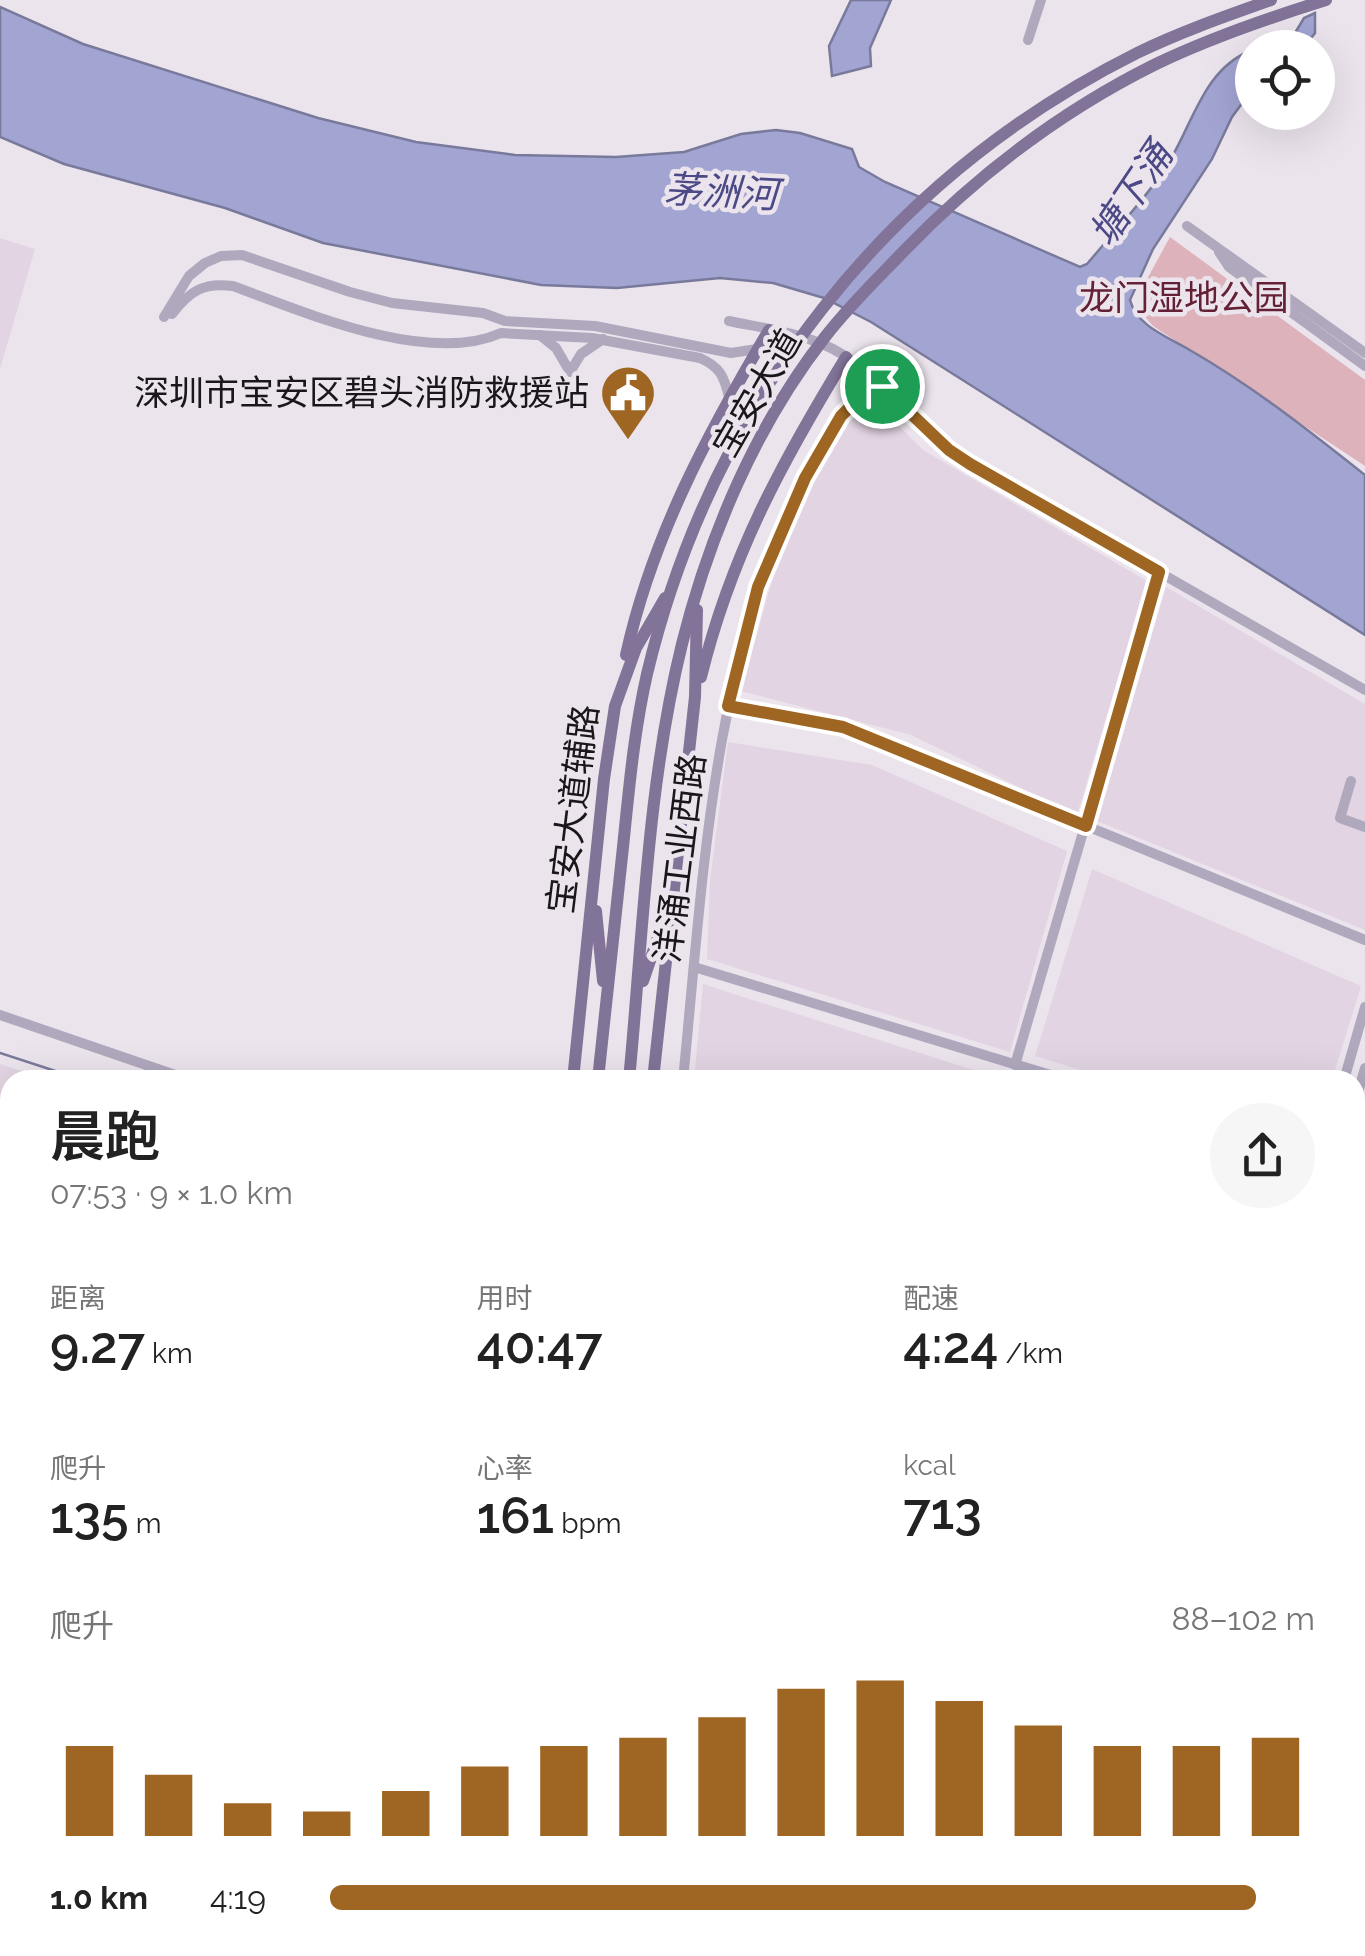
<!DOCTYPE html>
<html lang="zh">
<head>
<meta charset="utf-8">
<style>
	:root { --surface:#fff; --page:#f6f6f6; --text:#222; --muted:#767676; --accent:#9e6622 }
	body { margin:0; font-family:Raleway,"Noto Sans SC",sans-serif; background:var(--page); color:var(--text); height:100vh; display:flex; flex-direction:column; font-size:38px; white-space:nowrap }
	* { box-sizing:border-box; margin:0 }
	p { font-size:32px; color:var(--muted) }
	.icon { flex:none; width:55px; height:55px; fill:none; stroke:currentColor; stroke-width:2; stroke-linecap:round; stroke-linejoin:round }
	.map { position:relative; flex:1; overflow:hidden }
	.side { position:absolute; left:0px; top:1070px; width:1365px; height:888px; display:flex; flex-direction:column; background:var(--surface); border-radius:30px 30px 0 0; box-shadow:0 10px 40px #0002 }
	.side>* { flex:none }
	.fabs { position:absolute; left:1235px; top:30px; display:grid; gap:20px }
	.fabs a { display:grid; place-items:center; width:100px; height:100px; border-radius:50%; background:var(--surface); box-shadow:0 10px 40px #0002; font-size:50px }
	.pin { position:absolute; display:grid; place-items:center; width:85px; height:85px; color:#fff; margin:-42px; border:5px solid #fff; border-radius:50%; box-shadow:0 2px 10px #0007 }
	.round { display:grid; place-items:center; flex:none; width:105px; height:105px; border-radius:52px; background:var(--page) }
	.head { display:flex; align-items:center; justify-content:space-between; height:170px; padding:0 50px }
	h1 { font-size:55px; font-weight:600; line-height:75px }
	.stats { display:grid; grid-template-columns:repeat(3,1fr); gap:15px; height:170px; padding:10px 50px }
	.stats div { display:grid; align-content:center }
	.stats b { font-size:50px; font-weight:600 }
	.stats small { font-size:28px; font-weight:400 }
	.stats p { font-size:28px }
	.chart { height:280px; padding:20px 50px }
	.chart p { display:flex; justify-content:space-between }
	.chart svg { width:100%; height:180px; margin-top:10px; stroke:var(--accent); stroke-width:6 }
	ul { padding:0 50px; list-style:none; font-size:32px }
	li { display:grid; grid-template-columns:160px 120px 1fr; align-items:center; height:75px }
	li i { height:25px; border-radius:12px; background:var(--accent) }
	.map>svg:first-child { display:block }
	.built { fill:#e2d4e2 }
	.green { fill:#deb2ba }
	.water { fill:#a2a4d2; stroke:#797a9b; stroke-width:2.5 }
	.lines { fill:none; stroke-linecap:round; stroke-linejoin:round }
	.stream { stroke:#797a9b; stroke-width:2.5 }
	.minor { stroke:#b0a8bd; stroke-width:10 }
	.major { stroke:#827398; stroke-width:12 }
	.route-casing { stroke:#fff; stroke-width:20 }
	.route { stroke:#9e6622; stroke-width:12 }
	.labels { text-anchor:middle; stroke-width:9; stroke-linejoin:round; paint-order:stroke }
	.park-label { font-size:35px; fill:#642135; stroke:#ece4ed }
	.poi-label { font-size:35px; fill:#1a171a; stroke:#ece4ed; text-anchor:end }
	.street-label { font-size:35px; fill:#1a171a; stroke:#ece4ed }
	.water-label { font-size:38px; font-style:italic; fill:#4c4a86; stroke:#ece4ed }
</style>
</head>
<body>
<div class="map">
<svg width="1365" height="1956" viewBox="0 0 1365 1956">
	<rect width="100%" height="100%" fill="#ece4ed"/>
	<g class="built">
		<polygon points="0,238 35,249 0,369"/>
		<polygon points="877,404 923,450 1147,581 1077,815 911,735 741,691 771,584 804,500 853,416"/>
		<polygon points="1166,587 1365,704 1365,930 1097,821"/>
		<polygon points="728,742 872,765 1067,851 1010,1052 707,959 710,880"/>
		<polygon points="1092,869 1361,986 1332,1080 1113,1080 1035,1056"/>
		<polygon points="703,984 1005,1080 694,1080"/>
		<polygon points="0,1064 49,1080 10,1080 10,1417 0,1419"/>
		<polygon points="1365,1113 1365,1309 1355,1308 1355,1148"/>
		<polygon points="1361,1492 1365,1492 1365,1596 1357,1596"/>
		<polygon points="10,1552 10,1948 507,1948 507,1956 0,1956 0,1554"/>
		<polygon points="627,1948 798,1948 781,1956 627,1956"/>
		<polygon points="970,1948 1115,1948 1114,1956 968,1956"/>
	</g>
	<polygon class="green" points="1170,237 1365,380 1365,466 1153,326 1140,311 1140,292"/>
	<g class="water">
		<polygon points="851,0 891,0 870,48 871,66 832,76 829,46"/>
		<path d="M0,7L83,44L318,118L416,142L515,155L616,157L684,152L741,134L776,130L800,133L852,149L859,167L885,182L1080,267L1087,264C1112,234 1140,205 1162,173C1192,131 1200,70 1252,50V90L1232,117L1212,159L1153,249L1130,300C1137,326 1166,336 1188,349C1251,385 1307,429 1365,475V635L871,322L824,298L773,283L720,278L617,288L541,285L323,243L225,208L64,164L0,137Z"/>
		<polygon points="1315,13 1315,33 1304,47 1258,47 1295,33 1304,18"/>
	</g>
	<g class="lines">
		<g class="stream">
			<polyline points="0,1053 83,1080"/>
			<polyline points="1355,1356 1365,1357"/>
		</g>
		<g class="minor">
			<polyline points="1028,40 1041,0"/>
			<polyline points="1187,226 1365,353"/>
			<polyline points="1219,252 1229,267 1365,366"/>
			<path d="M172,314C190,291 203,282 233,286C304,312 428,366 501,333L592,338L700,358C720,367 724,376 729,397"/>
			<polyline points="164,317 189,276 205,263 221,256 242,255 350,292 392,303 483,313 505,321 595,326 731,353 757,349"/>
			<path d="M729,321C763,328 802,333 833,349C886,377 921,431 970,464L1365,690"/>
			<polyline points="540,335 556,348 570,372 581,354 603,339"/>
			<polyline points="728,706 852,730 1365,940"/>
			<polyline points="1351,781 1340,818 1365,827"/>
			<polyline points="694,967 1067,1080"/>
			<polyline points="0,1015 190,1080"/>
			<polyline points="1015,1065 1159,572"/>
			<path d="M683,1080C703,880 711,675 798,491C819,448 838,409 882,386"/>
			<polyline points="1344,1080 1365,1007"/>
			<polyline points="1355,1103 1365,1068"/>
			<polyline points="1355,1331 1365,1332"/>
			<polyline points="1355,1765 1365,1768"/>
			<polyline points="226,1956 230,1948"/>
			<polyline points="1310,1956 1310,1948"/>
			<polyline points="1330,1956 1330,1948"/>
		</g>
		<g class="major">
			<path d="M626,655C652,537 708,433 769,330"/>
			<path d="M701,677C731,555 782,462 846,357"/>
			<polyline points="596,911 603,981"/>
			<polyline points="643,981 664,920"/>
			<polyline points="573,1080 604,779 615,706 636,648 665,598"/>
			<path d="M598,1080C606,1002 615,924 623,847C629,789 634,731 647,674C712,402 887,178 1137,53C1180,32 1226,16 1271,0"/>
			<path d="M629,1080C643,935 647,786 682,644C709,536 756,425 825,337C848,307 876,280 902,253C976,176 1059,112 1156,64C1210,38 1268,18 1326,0"/>
			<polyline points="653,1080 695,697 697,610"/>
			<polyline points="1355,1378 1365,1378"/>
			<polyline points="1355,1397 1365,1398"/>
			<polyline points="1355,1429 1365,1430"/>
			<polyline points="0,1456 10,1455"/>
			<polyline points="1355,1459 1365,1455"/>
			<polyline points="0,1479 10,1478"/>
			<polyline points="0,1506 10,1505"/>
			<polyline points="0,1526 10,1524"/>
			<polyline points="543,1948 544,1956"/>
			<polyline points="528,1956 528,1948"/>
			<polyline points="584,1956 584,1948"/>
			<polyline points="607,1956 607,1948"/>
		</g>
	</g>
	<g class="lines">
		<g class="route-casing">
			<polygon id="route" points="882,386 949,450 970,464 1159,572 1086,826 843,727 728,706 758,587 805,478 841,416 855,402"/>
		</g>
		<use href="#route" class="route"/>
	</g>
	<defs>
		<g id="civic-pin" transform="scale(2.875)"><path d="M0 17L-7.5 6A9.5 9.5 0 1 1 7.5 6Z" fill="#9e6622" stroke="#ece4ed"/><path d="M-.6-6.5H3V-4.5H.6V-3L4-1V1h2V6H-6V1h2V-1L-.6-3ZM-1.2 2.5V6h2.4V2.5Z" fill="#fff"/></g>
	</defs>
	<g fill-rule="evenodd">
		<use href="#civic-pin" x="628" y="393"/>
	</g>
	<g class="labels">
		<g class="park-label">
			<text x="1184" y="310">龙门湿地公园</text>
		</g>
		<g class="poi-label">
			<text x="589" y="405">深圳市宝安区碧头消防救援站</text>
		</g>
		<g class="street-label">
			<text transform="translate(757 393) rotate(-60)" y="12">宝安大道</text>
			<text transform="translate(573 809) rotate(-83)" y="12">宝安大道辅路</text>
			<text transform="translate(680 858) rotate(-83)" y="12">洋涌工业西路</text>
		</g>
		<g class="water-label">
			<text transform="translate(721 192) rotate(3)" y="13">茅洲河</text>
			<text transform="translate(1131 194) rotate(-56)" y="13">塘下涌</text>
		</g>
	</g>
</svg>
<div class="fabs">
<a><svg class="icon" aria-label="locate" viewBox="0 0 24 24"><circle cx="12" cy="12" r="6"/><path d="M12 2v4M12 18v4M2 12h4M18 12h4"/></svg></a>
</div>
<div class="pin" style="left:882px;top:386px;background:#1e9e55"><svg class="icon" aria-label="arrive" viewBox="0 0 24 24"><path d="M6 21V4h12l-3 4 3 4H6"/></svg></div>
<section class="side">
<div class="head"><div><h1>晨跑</h1><p>07:53 · 9 × 1.0 km</p></div><a class="round"><svg class="icon" aria-label="share" viewBox="0 0 24 24"><path d="M12 15V3M7 8l5-5 5 5M5 13v7h14v-7"/></svg></a></div>
<div class="stats">
<div><p>距离</p><b>9.27<small> km</small></b></div>
<div><p>用时</p><b>40:47</b></div>
<div><p>配速</p><b>4:24<small> /km</small></b></div>
</div>
<div class="stats">
<div><p>爬升</p><b>135<small> m</small></b></div>
<div><p>心率</p><b>161<small> bpm</small></b></div>
<div><p>kcal</p><b>713</b></div>
</div>
<div class="chart"><p><span>爬升</span>88–102 m</p>
<svg viewBox="0 0 160 44" preserveAspectRatio="none"><path d="M5 44V22M15 44V29M25 44V36M35 44V38M45 44V33M55 44V27M65 44V22M75 44V20M85 44V15M95 44V8M105 44V6M115 44V11M125 44V17M135 44V22M145 44V22M155 44V20"/></svg>
</div>
<ul>
<li><b>1.0 km</b>4:19<i style="width:94%"></i></li>
</ul>
</section>
</div>
</body>
</html>
